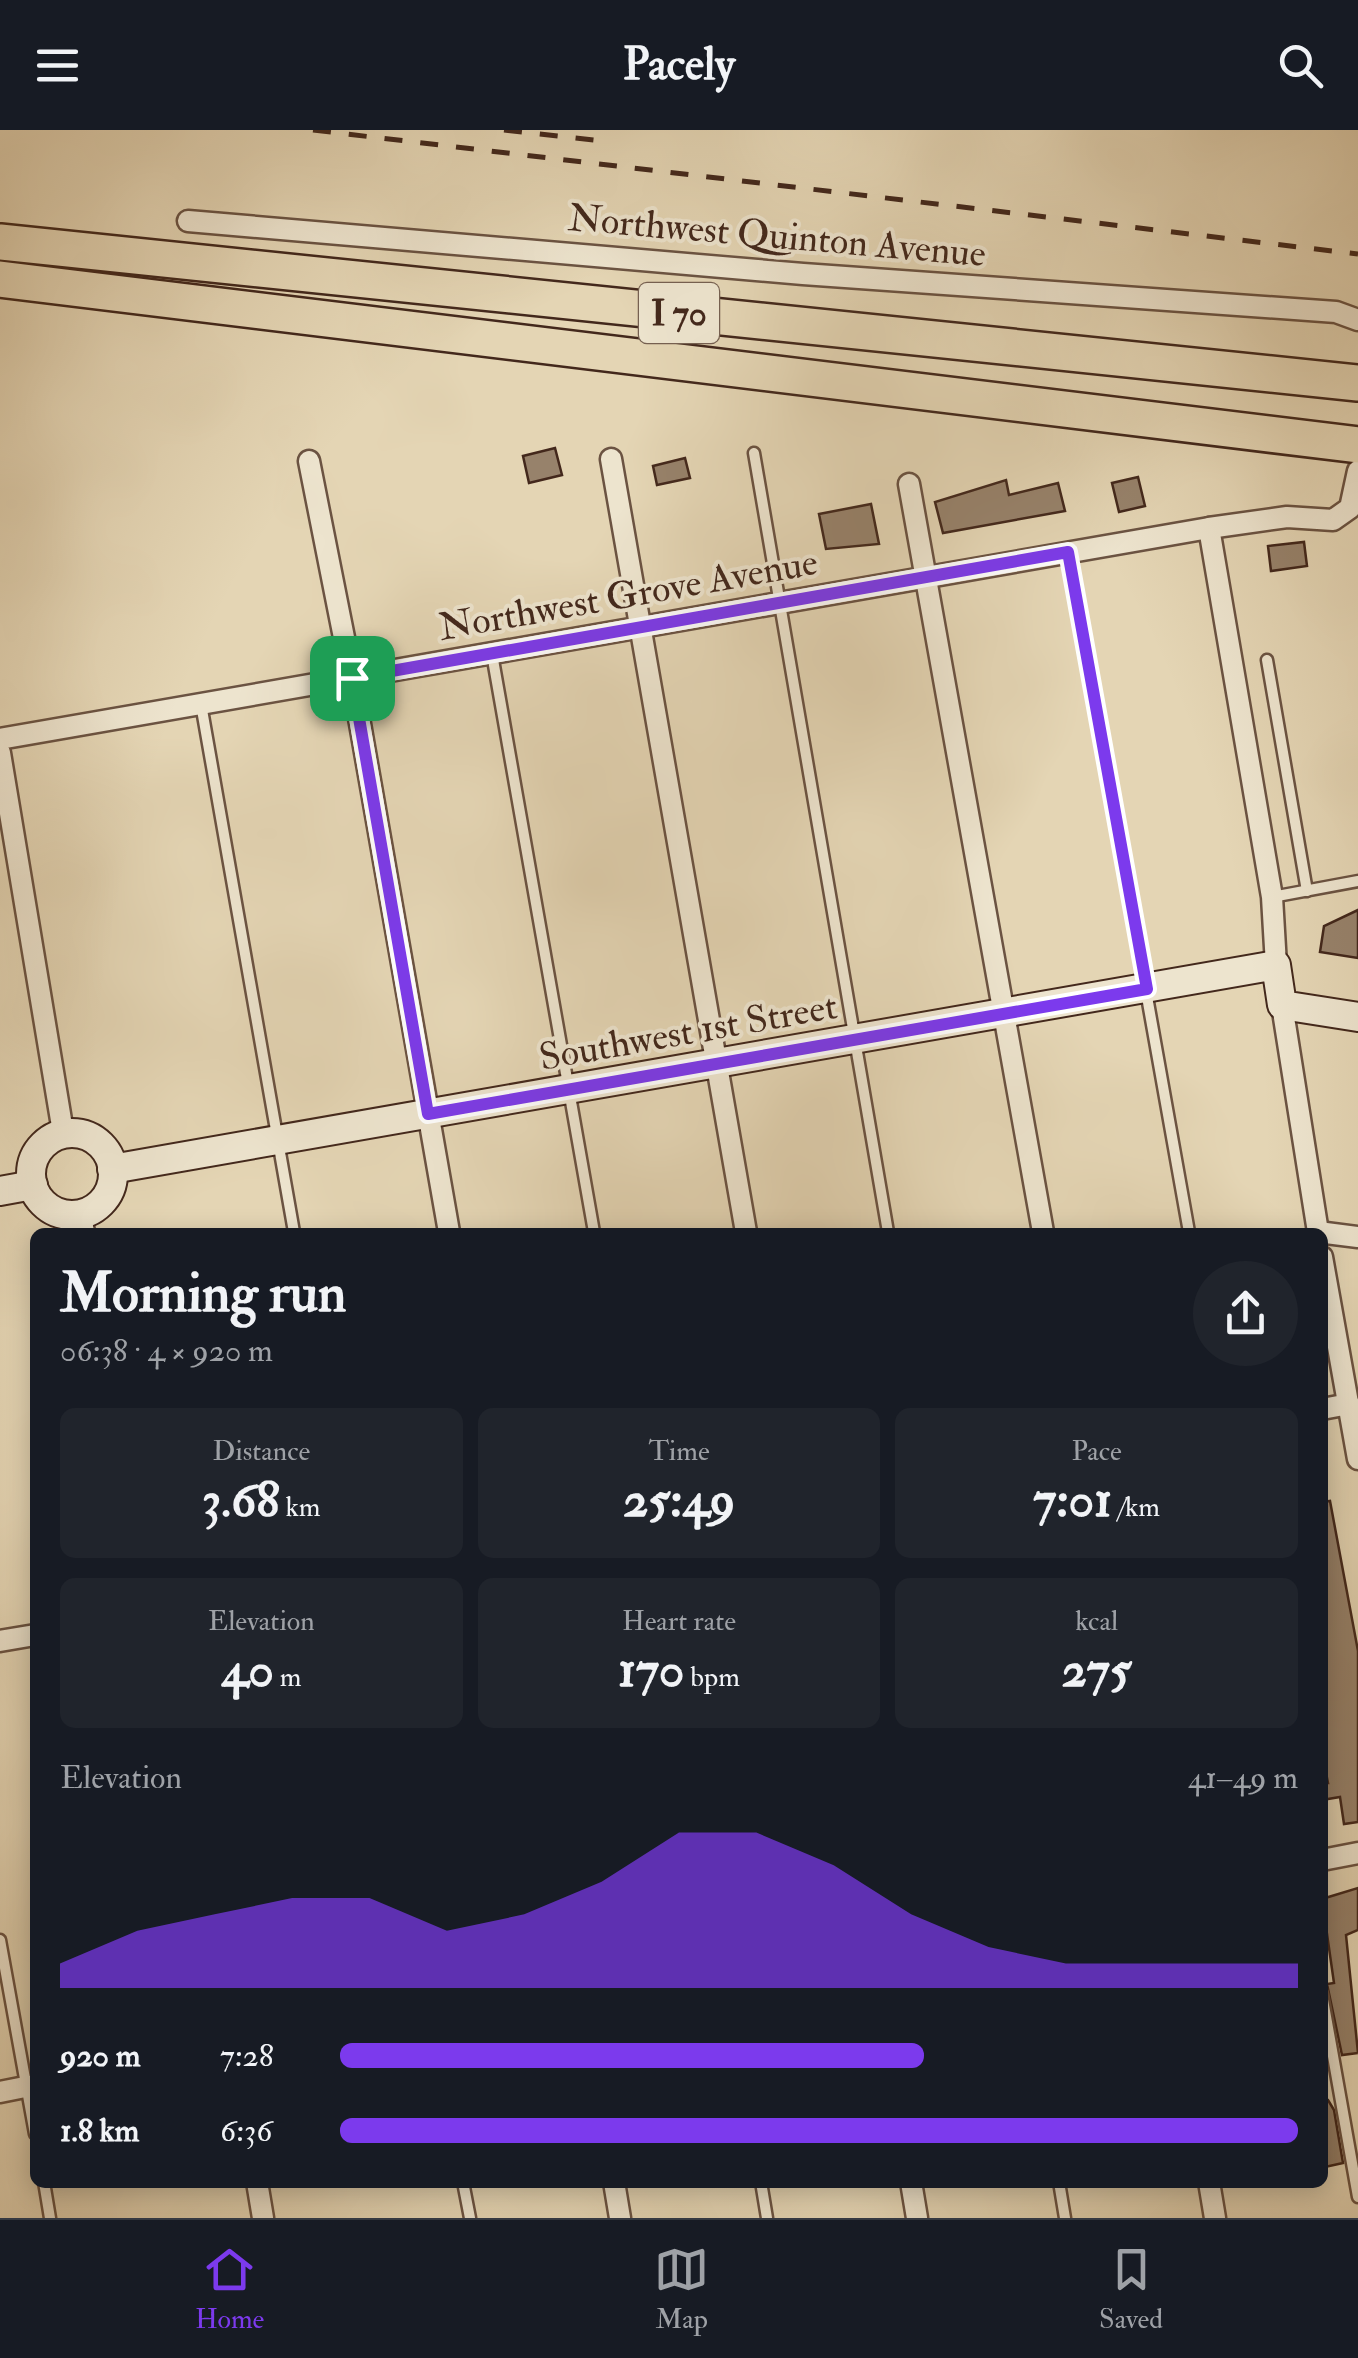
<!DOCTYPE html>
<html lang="en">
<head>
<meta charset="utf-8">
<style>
	:root { --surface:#171b24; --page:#20242c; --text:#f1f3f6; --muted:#9ea1a6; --line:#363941; --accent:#7c3aed }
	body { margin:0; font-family:"IM FELL Double Pica",serif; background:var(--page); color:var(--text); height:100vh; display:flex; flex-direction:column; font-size:38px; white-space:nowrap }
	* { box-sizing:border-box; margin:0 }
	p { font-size:32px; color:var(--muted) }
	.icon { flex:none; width:55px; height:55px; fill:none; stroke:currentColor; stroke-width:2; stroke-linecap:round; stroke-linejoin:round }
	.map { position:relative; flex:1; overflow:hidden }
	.sheet { position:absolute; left:30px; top:1098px; width:1298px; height:960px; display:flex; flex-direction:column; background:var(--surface); border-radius:15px; box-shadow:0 5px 25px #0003 }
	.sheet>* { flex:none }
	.pin { position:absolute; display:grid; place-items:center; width:85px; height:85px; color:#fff; margin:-42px; border-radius:20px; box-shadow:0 5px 15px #0006 }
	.round { display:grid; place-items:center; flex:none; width:105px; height:105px; border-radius:52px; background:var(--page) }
	.overview { display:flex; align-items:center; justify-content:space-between; height:170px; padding:0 30px }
	h1 { font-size:55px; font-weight:800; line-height:75px }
	.stats { display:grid; grid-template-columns:repeat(3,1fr); gap:15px; height:170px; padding:10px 30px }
	.stats div { display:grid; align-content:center; border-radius:15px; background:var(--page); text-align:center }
	.stats b { font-size:50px; font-weight:800 }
	.stats small { font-size:28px; font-weight:400 }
	.stats p { font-size:28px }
	.chart { height:280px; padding:20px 30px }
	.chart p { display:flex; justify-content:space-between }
	.chart svg { width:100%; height:180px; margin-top:10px; fill:var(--accent); opacity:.7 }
	ul { padding:0 30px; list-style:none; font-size:32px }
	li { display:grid; grid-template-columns:160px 120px 1fr; align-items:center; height:75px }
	li i { height:25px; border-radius:12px; background:var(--accent) }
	header { display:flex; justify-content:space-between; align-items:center; height:130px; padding:0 30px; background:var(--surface); font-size:45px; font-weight:800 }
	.dock { display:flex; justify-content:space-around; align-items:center; height:140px; border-top:2px solid var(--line); background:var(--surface); font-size:28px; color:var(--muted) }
	.dock a { display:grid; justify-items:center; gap:5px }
	.dock .selected { color:var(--accent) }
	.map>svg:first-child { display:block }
	.building { fill:#97826b; stroke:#43281c; stroke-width:2.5 }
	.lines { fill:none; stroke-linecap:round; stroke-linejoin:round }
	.lane-casing { stroke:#6b5342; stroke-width:15 }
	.street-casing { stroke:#6b5342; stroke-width:25 }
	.secondary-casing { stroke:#43281c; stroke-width:32 }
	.highway-casing { stroke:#43281c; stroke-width:40 }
	.lane { stroke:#ede4ce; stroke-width:10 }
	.street { stroke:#ede4ce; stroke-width:20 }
	.secondary { stroke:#ede4ce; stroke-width:28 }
	.highway { stroke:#e4d5b4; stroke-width:35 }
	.rail { stroke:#43281c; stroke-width:5; stroke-dasharray:18 18; stroke-linecap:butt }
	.route-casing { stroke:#fff; stroke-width:20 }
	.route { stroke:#7c3aed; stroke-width:12 }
	.labels { text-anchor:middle; stroke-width:8; stroke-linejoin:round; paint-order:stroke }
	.shield { fill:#ede4ce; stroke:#766051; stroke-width:2.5 }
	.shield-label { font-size:35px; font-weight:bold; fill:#43281c }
	.street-label { font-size:38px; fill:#43281c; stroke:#ede4ce }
</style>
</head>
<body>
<header><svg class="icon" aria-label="menu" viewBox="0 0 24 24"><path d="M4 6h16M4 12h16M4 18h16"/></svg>Pacely<svg class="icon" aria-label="search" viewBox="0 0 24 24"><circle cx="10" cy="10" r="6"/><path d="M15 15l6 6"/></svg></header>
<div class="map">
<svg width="1358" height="2088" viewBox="0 0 1358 2088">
	<rect width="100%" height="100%" fill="#e4d5b4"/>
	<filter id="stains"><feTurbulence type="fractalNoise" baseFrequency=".002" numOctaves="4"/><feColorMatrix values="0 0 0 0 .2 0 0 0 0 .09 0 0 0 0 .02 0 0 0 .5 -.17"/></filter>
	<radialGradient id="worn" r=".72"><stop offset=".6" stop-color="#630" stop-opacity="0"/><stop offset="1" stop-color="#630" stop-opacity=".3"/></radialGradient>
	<g class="building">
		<polygon points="555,318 562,345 529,353 523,326"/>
		<polygon points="685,328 690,348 657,355 653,336"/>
		<polygon points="1138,347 1145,376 1119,382 1112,353"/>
		<polygon points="1006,350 1009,365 1058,353 1065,381 943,403 935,372"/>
		<polygon points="871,374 879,414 826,419 819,384"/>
		<polygon points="1304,412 1307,436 1271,441 1268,416"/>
		<polygon points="1358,780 1358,828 1320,822 1324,796"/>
		<polygon points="1330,1371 1358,1521 1358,1692 1344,1694 1340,1667 1322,1670 1322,1653 1328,1653 1322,1622 1322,1372"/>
		<polygon points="1358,1758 1358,1800 1346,1805 1358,1923 1342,1925 1327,1854 1334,1853 1322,1769"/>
		<polygon points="1322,1970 1328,1970 1334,1980 1343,2033 1325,2037"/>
	</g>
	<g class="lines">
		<g class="lane-casing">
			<g id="lane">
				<polyline points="754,323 888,1102"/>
				<polyline points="1068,424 1189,1102"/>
				<polyline points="492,524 594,1102"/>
				<polyline points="1267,530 1307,761"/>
				<polyline points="201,574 294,1102"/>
				<polyline points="1272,767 1358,751"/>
				<polyline points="0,1810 35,2004"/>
				<polyline points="1322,1864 1358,2067"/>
				<polyline points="44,2052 50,2088"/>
				<polyline points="463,2052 470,2088"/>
				<polyline points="761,2052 767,2088"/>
				<polyline points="1059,2052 1065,2088"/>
			</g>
		</g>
		<g class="street-casing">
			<g id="street">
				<polyline points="188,91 803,144 1336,182 1358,190"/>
				<polyline points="611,329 746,1102"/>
				<polyline points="309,331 352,548 449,1102"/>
				<polyline points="909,354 1043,1102"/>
				<polyline points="1209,398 1272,767 1276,835"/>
				<polyline points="0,609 1209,398 1287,387 1333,390 1350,378 1358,341"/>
				<polyline points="0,623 63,1002"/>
				<polyline points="1282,875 1318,1102"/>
				<polyline points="81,1086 84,1102"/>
				<polyline points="1318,1102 1358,1107"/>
				<polyline points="1322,1127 1358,1329"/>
				<polyline points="1322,1279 1349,1274"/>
				<polyline points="0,1511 35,1505"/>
				<polyline points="1322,1730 1358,1723"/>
				<polyline points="0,1962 35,1955"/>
				<polyline points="257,2052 263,2088"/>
				<polyline points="614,2052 620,2088"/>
				<polyline points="911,2052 917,2088"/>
				<polyline points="1209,2052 1215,2088"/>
			</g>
		</g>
		<g class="secondary-casing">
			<g id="secondary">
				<circle cx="72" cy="1044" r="41"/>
				<polyline points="112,1039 1276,835 1282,875 1358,887"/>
				<polyline points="0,1061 33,1055"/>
			</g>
		</g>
		<g class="highway-casing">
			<g id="highway">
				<polyline points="0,112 1358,253"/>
				<polyline points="0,149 1358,315"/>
			</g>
		</g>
		<use href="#lane" class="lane"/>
		<use href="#street" class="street"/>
		<use href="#secondary" class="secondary"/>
		<use href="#highway" class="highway"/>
		<g class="rail">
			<polyline points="313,0 1358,124"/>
			<polyline points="504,0 603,11"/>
		</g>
	</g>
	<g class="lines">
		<g class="route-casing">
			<polygon id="route" points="1068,422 1147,859 428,984 352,548"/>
		</g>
		<use href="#route" class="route"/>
	</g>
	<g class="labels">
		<rect class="shield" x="639" y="153" width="80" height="60" rx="8"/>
		<g class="shield-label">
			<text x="679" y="195">I 70</text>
		</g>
		<g class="street-label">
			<text transform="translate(777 105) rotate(5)" y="13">Northwest Quinton Avenue</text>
			<text transform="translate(628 464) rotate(-10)" y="13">Northwest Grove Avenue</text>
			<text transform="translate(688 901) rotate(-10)" y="13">Southwest 1st Street</text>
		</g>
	</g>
	<rect width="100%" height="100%" filter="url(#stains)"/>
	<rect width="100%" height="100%" fill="url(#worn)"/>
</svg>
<div class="pin" style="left:352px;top:548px;background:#1e9e55"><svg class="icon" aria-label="arrive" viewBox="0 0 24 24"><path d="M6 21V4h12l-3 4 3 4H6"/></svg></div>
<section class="sheet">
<div class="overview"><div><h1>Morning run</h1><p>06:38 · 4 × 920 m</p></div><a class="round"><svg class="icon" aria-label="share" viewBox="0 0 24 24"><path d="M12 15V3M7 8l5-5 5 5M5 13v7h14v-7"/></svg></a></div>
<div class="stats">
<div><p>Distance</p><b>3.68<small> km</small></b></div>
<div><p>Time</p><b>25:49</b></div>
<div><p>Pace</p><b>7:01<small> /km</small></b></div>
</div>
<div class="stats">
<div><p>Elevation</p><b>40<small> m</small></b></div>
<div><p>Heart rate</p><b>170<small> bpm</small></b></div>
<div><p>kcal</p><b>275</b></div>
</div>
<div class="chart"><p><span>Elevation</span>41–49 m</p>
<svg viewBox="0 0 160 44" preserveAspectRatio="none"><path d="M0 44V38L10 30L20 26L30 22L40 22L50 30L60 26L70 18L80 6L90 6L100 14L110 26L120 34L130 38L140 38L150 38L160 38V44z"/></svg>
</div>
<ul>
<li><b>920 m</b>7:28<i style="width:61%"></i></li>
<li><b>1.8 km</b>6:36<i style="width:100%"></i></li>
</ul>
</section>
</div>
<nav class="dock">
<a class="selected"><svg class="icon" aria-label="home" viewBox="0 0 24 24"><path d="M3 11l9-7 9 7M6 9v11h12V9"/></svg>Home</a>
<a><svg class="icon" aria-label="map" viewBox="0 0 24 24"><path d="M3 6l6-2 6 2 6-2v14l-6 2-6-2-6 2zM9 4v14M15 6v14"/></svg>Map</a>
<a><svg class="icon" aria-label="saved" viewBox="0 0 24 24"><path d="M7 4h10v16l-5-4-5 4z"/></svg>Saved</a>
</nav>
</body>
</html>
